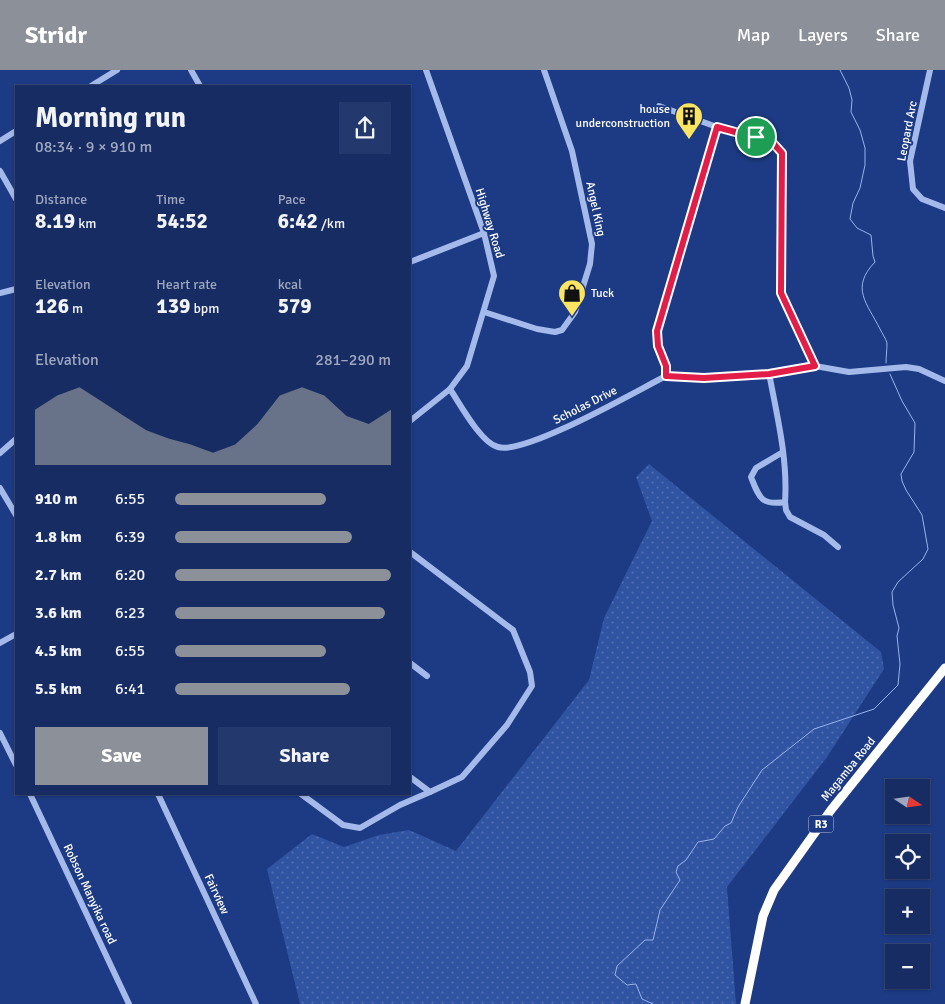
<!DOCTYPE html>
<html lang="en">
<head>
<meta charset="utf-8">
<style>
	:root { --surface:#162c63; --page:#23386c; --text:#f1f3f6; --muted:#9ea7be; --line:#354878; --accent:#8c9099 }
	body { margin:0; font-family:Signika,sans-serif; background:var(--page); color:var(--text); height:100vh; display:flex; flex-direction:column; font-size:19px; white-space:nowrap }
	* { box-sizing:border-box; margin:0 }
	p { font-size:16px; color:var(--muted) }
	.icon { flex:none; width:28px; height:28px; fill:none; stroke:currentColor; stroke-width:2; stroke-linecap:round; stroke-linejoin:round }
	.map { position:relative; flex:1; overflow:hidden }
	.details { position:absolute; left:15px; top:15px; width:396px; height:710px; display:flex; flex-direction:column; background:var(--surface); border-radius:0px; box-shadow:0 1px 4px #0004,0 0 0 1px var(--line) }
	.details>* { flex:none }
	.needle { width:32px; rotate:103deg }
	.buttons { position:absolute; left:885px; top:709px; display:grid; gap:10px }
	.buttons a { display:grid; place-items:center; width:45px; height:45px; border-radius:0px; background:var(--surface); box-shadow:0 1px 4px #0004,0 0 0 1px var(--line); font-size:25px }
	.pin { position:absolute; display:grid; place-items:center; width:42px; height:42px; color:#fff; margin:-21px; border:2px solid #fff; border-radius:50%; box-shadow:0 1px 5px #0007 }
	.round { display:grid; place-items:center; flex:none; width:52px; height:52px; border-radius:0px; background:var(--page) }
	.headline { display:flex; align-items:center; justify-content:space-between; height:85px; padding:0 20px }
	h1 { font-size:28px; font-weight:800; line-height:38px }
	.metrics { display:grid; grid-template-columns:repeat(3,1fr); gap:8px; height:85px; padding:5px 20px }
	.metrics div { display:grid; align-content:center }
	.metrics b { font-size:21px; font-weight:800 }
	.metrics small { font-size:14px; font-weight:400 }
	.metrics p { font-size:14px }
	.chart { height:140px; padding:10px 20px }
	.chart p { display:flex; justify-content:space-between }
	.chart svg { width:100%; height:90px; margin-top:5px; fill:var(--accent); opacity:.7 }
	.cta { display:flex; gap:10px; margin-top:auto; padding:10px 20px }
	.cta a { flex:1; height:58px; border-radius:0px; background:var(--accent); color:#fff; font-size:20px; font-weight:800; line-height:58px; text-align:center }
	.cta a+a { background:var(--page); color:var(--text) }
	ul { padding:0 20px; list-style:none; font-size:16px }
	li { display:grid; grid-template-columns:80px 60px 1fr; align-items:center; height:38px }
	li i { height:12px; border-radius:6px; background:var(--accent) }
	header { display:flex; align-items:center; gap:30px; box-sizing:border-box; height:70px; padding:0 25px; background:var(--accent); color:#fff }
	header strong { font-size:24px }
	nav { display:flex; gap:28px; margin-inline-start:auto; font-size:18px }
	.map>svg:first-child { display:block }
	.grass { fill:url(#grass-dots) }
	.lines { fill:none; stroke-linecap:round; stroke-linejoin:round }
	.stream { stroke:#97b3ec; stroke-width:1 }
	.minor { stroke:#a4baea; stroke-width:6 }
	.highway { stroke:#fff; stroke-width:9 }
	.route-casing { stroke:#fff; stroke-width:10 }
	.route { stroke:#e11d48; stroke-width:6 }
	.labels { text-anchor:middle; stroke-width:4; stroke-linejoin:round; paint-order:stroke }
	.shield { fill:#1d3b84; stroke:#bbc4da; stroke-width:1 }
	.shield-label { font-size:11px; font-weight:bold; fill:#fff }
	.poi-label { font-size:12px; fill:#fff; stroke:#1d3b84; text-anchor:end }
	.street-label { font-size:12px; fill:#fff; stroke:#1d3b84 }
</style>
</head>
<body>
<header>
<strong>Stridr</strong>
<nav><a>Map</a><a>Layers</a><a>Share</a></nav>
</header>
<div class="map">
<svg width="945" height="934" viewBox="0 0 945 934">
	<defs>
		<pattern id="grass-dots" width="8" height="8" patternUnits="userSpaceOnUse" patternTransform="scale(1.25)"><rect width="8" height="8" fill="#3053a2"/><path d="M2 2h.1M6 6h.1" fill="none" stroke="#4f6db0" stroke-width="1.8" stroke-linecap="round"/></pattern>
	</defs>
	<rect width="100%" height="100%" fill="#1d3b84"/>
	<polygon class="grass" points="649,394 881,582 884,599 827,687 727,817 736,934 300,934 267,799 312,764 344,777 379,765 409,760 456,781 589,610 604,548 652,451 636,407"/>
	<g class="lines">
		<g class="stream">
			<path d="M840,0L849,18L852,30L851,42L860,60L865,78V95L860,118L853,133L850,149L857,158L871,165L873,186L875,192C850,218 867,233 880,259C882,263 886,269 887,273C887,279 886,287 886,293"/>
			<polyline points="653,934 642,929 636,914 627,915 615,905 617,896 645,870 653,870 660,840 680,810 676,802 678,796 686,790 698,772 714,769 725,756 731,753 738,737 762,700 814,659 874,639 898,615 900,594 897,566 899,558 893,535 892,522 898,512 923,489 928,479 922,445 906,420 902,411 901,404 914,382 915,353 902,331 890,304"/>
		</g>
		<g class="minor">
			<polyline points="191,0 200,16"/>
			<polyline points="930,0 910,91 913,119 922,129 945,138"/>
			<polyline points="91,16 117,0"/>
			<polyline points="659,36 717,57 657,261 658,276 667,296 666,306 704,308 769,303 815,296 849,302 906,297 919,299 945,311"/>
			<polyline points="717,57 772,71 781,83 781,223 815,296"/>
			<polyline points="0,71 16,61"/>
			<polyline points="0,101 16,129"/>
			<polyline points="410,192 484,163"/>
			<polyline points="0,223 16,219"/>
			<polyline points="484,242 537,259 555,262 562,260 575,242 590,194 592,174 572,81 544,0"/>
			<path d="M769,303C777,346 788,389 785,432C761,436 759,427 751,407L756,398L783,382"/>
			<path d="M450,319C460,334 481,373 498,377C526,385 636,321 666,306"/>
			<polyline points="410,351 450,319 467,296 494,206 484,163 426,0"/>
			<polyline points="0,383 16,369"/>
			<polyline points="0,418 16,445"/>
			<polyline points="785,432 786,440 790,447 824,465 838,477"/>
			<polyline points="410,482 513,560 530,602 532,616 507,655 462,707 430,722 410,707"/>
			<polyline points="0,573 16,564"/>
			<polyline points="410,593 427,606"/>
			<polyline points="0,663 16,695"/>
			<polyline points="30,724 129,934"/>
			<polyline points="158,724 256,934"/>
			<polyline points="301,724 343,755 360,758 400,735 430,722"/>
		</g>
		<polyline class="highway" points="745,934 763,846 774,820 831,740 945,598"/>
	</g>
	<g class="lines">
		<g class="route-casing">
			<polygon id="route" points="717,57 772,72 782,83 781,223 815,296 769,304 704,308 666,306 666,296 658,276 657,261"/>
		</g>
		<use href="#route" class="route"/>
	</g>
	<defs>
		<g id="building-pin" transform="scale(1.4375)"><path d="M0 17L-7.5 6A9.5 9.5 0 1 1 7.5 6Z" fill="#fae462" stroke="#1d3b84"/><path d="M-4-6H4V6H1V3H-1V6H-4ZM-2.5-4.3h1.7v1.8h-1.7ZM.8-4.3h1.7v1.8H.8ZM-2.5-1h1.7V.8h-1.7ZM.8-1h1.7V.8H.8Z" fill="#111"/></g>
		<g id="shop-pin" transform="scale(1.4375)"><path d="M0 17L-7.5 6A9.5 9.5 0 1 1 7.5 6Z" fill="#fae462" stroke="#1d3b84"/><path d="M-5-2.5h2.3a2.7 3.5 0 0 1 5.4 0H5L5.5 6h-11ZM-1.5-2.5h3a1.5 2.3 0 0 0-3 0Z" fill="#111"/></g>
	</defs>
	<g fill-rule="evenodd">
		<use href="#building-pin" x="689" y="46"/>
		<use href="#shop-pin" x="572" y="223"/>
	</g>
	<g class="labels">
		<rect class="shield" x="808.5" y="745.5" width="25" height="17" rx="4"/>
		<g class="shield-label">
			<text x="821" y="758">R3</text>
		</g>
		<g class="poi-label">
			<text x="670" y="43">house<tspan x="670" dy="14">underconstruction</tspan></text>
			<text x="591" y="227" text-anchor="start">Tuck</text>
		</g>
		<g class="street-label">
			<text transform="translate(907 61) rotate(-79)" y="4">Leopard Arc</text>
			<text transform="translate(596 139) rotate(78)" y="4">Angel King</text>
			<text transform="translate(490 153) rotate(73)" y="4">Highway Road</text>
			<text transform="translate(585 335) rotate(-27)" y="4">Scholas Drive</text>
			<text transform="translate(848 699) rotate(-51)" y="4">Magamba Road</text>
			<text transform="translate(90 824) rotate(65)" y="4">Robson Manyika road</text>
			<text transform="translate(217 824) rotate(65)" y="4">Fairview</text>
		</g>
	</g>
</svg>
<div class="buttons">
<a><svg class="needle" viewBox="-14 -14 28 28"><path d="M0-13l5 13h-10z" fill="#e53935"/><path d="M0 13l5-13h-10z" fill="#9ea7be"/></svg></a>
<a><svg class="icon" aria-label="locate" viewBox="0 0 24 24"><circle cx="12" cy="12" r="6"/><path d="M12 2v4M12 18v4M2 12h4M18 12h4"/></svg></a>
<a>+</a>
<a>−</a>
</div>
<div class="pin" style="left:756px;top:67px;background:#1e9e55"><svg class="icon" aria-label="arrive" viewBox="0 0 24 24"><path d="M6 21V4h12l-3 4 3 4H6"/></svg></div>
<section class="details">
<div class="headline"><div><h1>Morning run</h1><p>08:34 · 9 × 910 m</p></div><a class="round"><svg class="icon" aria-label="share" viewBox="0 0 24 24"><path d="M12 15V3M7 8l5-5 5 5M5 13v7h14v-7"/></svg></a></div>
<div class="metrics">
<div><p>Distance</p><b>8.19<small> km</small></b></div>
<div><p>Time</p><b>54:52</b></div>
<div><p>Pace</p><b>6:42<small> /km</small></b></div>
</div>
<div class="metrics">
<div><p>Elevation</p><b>126<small> m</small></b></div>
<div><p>Heart rate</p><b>139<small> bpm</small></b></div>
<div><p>kcal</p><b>579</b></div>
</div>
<div class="chart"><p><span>Elevation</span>281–290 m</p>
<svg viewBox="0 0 160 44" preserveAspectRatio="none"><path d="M0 44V17L10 10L20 6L30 13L40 20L50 27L60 31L70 34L80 38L90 34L100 24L110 10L120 6L130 10L140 20L150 24L160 17V44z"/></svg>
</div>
<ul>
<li><b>910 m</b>6:55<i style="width:70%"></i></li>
<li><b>1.8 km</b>6:39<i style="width:82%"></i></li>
<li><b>2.7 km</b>6:20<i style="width:100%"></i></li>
<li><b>3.6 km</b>6:23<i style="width:97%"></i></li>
<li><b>4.5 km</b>6:55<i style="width:70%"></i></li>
<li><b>5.5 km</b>6:41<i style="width:81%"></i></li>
</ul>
<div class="cta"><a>Save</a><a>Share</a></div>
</section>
</div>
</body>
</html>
